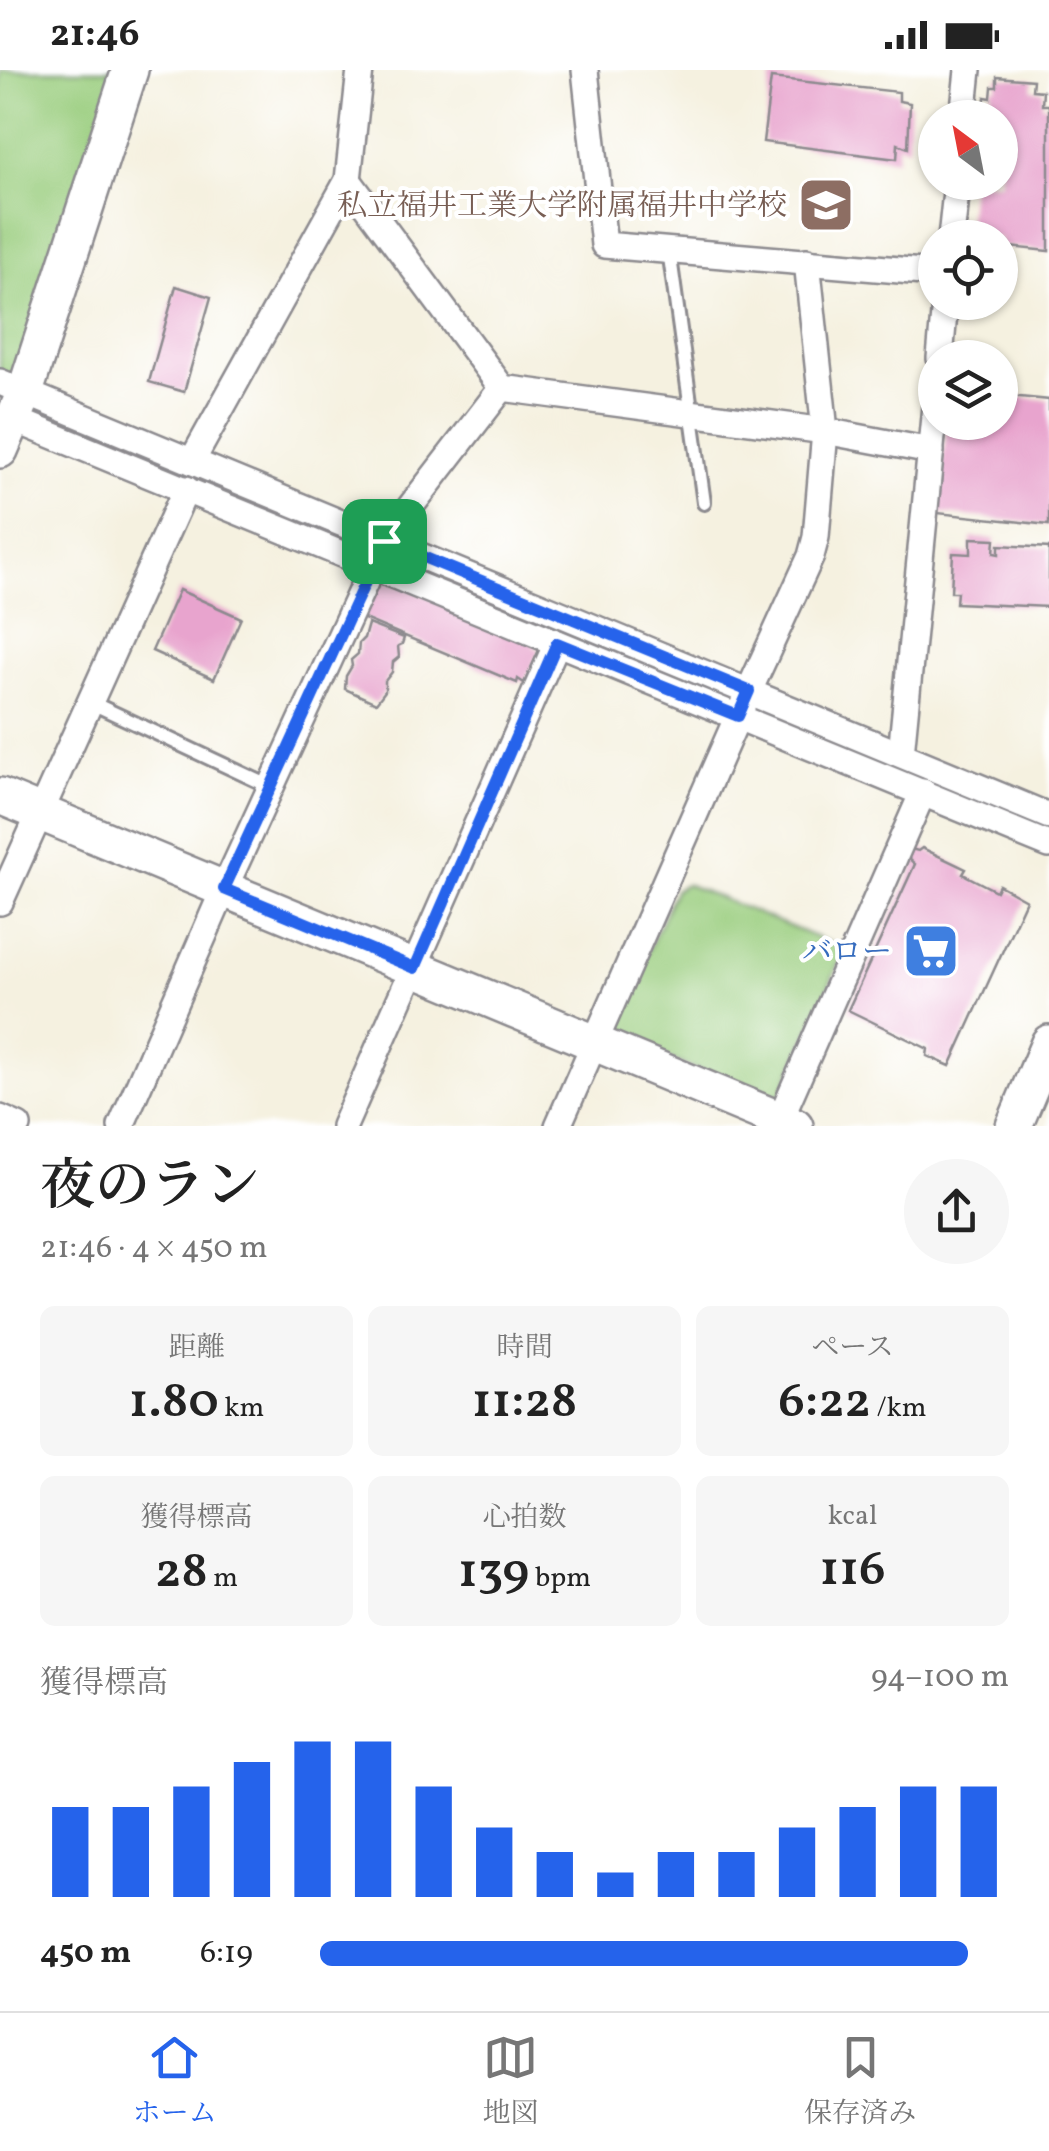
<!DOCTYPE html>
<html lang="ja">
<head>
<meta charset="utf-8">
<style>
	:root { --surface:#fff; --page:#f6f6f6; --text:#222; --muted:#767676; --line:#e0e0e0; --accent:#2563eb }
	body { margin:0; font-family:Vollkorn,"Noto Serif JP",serif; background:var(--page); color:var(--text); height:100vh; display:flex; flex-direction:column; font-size:38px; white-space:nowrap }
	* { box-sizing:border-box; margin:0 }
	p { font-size:32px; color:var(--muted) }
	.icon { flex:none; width:55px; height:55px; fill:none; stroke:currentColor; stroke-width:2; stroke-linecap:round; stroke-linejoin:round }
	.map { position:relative; height:1056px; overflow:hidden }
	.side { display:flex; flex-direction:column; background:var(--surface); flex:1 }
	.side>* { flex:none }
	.needle { width:65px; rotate:328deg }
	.controls { position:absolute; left:918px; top:30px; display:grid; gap:20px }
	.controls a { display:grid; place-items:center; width:100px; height:100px; border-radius:50%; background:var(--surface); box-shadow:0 2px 8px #0004; font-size:50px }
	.pin { position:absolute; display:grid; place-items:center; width:85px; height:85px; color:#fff; margin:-42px; border-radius:20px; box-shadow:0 5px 15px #0006 }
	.round { display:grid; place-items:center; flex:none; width:105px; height:105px; border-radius:52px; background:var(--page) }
	.headline { display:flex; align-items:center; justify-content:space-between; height:170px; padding:0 40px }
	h1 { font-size:55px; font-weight:600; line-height:75px }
	.figures { display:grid; grid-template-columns:repeat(3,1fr); gap:15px; height:170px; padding:10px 40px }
	.figures div { display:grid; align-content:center; border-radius:15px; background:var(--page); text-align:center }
	.figures b { font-size:50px; font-weight:600 }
	.figures small { font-size:28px; font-weight:400 }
	.figures p { font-size:28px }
	.chart { height:280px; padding:20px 40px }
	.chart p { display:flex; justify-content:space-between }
	.chart svg { width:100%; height:180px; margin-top:10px; stroke:var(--accent); stroke-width:6 }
	ul { padding:0 40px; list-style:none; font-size:32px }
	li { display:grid; grid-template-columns:160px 120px 1fr; align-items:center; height:75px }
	li i { height:25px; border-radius:12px; background:var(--accent) }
	.status { display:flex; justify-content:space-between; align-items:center; height:70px; padding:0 50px; background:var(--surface); direction:ltr }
	.status svg { height:28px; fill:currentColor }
	.tab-bar { display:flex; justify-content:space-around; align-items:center; height:140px; border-top:2px solid var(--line); background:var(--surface); font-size:28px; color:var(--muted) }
	.tab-bar a { display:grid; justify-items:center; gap:5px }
	.tab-bar .selected { color:var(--accent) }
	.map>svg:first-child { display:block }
	.green { fill:#9acd7e; stroke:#5e785c; stroke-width:2.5 }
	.building { fill:#e8a4ce }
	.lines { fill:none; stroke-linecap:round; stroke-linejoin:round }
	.lane-casing { stroke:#8c8a8e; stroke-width:18 }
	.street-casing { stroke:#8c8a8e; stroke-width:30 }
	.secondary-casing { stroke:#8c8a8e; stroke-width:40 }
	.lane { stroke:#fff; stroke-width:12 }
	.street { stroke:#fff; stroke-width:25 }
	.secondary { stroke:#fff; stroke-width:35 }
	.route-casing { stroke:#fff; stroke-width:20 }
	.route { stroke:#2563eb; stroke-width:12 }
	.labels { text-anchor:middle; stroke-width:8; stroke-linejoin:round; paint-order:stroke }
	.education-label { font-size:30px; fill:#785e54; stroke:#fff; text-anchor:end }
	.shop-label { font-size:30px; fill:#366cbe; stroke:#fff; text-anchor:end }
</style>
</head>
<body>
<div class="status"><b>21:46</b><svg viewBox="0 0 49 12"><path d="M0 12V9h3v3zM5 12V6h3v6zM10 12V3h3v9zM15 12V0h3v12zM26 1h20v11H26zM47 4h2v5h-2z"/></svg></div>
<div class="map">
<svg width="1049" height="1056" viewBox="0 0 1049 1056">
	<rect width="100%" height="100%" fill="#fff"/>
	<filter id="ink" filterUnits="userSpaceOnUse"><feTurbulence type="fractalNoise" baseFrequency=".01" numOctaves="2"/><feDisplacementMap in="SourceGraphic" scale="20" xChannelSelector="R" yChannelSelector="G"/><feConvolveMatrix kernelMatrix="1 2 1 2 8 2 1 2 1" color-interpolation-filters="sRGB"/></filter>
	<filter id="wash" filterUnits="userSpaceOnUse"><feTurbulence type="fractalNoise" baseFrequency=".0048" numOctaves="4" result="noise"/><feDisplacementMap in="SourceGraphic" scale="40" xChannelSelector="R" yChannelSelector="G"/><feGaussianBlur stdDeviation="2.25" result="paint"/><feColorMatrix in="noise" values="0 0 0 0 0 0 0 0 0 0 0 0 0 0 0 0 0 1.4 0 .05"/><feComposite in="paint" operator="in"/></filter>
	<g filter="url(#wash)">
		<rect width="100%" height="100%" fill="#f5f1e0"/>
		<g class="green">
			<polygon points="0,0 127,0 15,318 0,312"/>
			<polygon points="686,814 835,875 842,886 781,1025 770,1030 617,967 614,958 675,820"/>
		</g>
		<g id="blocks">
			<g class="building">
				<polygon points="997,7 1033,10 1032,20 1043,21 1042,35 1049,35 1049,181 1000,176 1000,168 966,168 971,112 1000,112 1000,48 977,48 978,41 983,42 985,27 991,28 992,17 997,17"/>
				<polygon points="771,8 899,22 899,31 910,33 908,78 898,74 897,89 763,72"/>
				<polygon points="176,216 211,227 184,322 149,312"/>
				<polygon points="1000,325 1049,330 1049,455 937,443 947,352 1000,352"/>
				<polygon points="971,468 995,469 994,483 999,484 999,475 1049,478 1049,537 956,533 957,522 951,522 953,483 971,484"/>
				<polygon points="384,508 534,572 533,576 540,579 524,613 518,609 517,613 364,549 365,537 375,513"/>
				<polygon points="179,520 241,548 214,609 152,581"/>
				<polygon points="368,554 404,568 402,574 398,576 399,587 393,592 392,602 385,611 385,621 376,633 345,619 346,606 352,596 351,590 358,584 359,573 364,568"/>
				<polygon points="922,778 966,799 963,804 996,821 999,815 1026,830 950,996 927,986 928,979 848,940 915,794 908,788 911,779 918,781"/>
			</g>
		</g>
	</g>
	<g filter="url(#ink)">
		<use href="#blocks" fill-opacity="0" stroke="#8c8a8e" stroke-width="2.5"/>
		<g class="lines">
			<g class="lane-casing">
				<g id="lane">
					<polyline points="669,180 704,433"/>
					<polyline points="90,632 271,717"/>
				</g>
			</g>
			<g class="street-casing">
				<g id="street">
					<polyline points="585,0 604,175 935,203"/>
					<polyline points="963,48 968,0"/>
					<polyline points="348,110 502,318 825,361 931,381"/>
					<polyline points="951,168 957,112"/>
					<polyline points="940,288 945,232"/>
					<polyline points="0,312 1049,746"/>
					<path d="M13,349C359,489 704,632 1049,775"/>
					<polyline points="192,391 348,110 360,0"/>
					<polyline points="901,684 935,336"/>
					<polyline points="0,832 186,419"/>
					<polyline points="0,1048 18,1056"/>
					<polyline points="121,1056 224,819 384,471 502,318"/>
					<polyline points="344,1056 557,573"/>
					<polyline points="558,1056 749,621 811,486 816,467 825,361 807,191"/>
					<polyline points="777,1056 923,722"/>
				</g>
			</g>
			<g class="secondary-casing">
				<g id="secondary">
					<polyline points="0,380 25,322 130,0"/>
					<polyline points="0,726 795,1056"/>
					<polyline points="1014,1056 1049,973"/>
				</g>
			</g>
			<use href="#lane" class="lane"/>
			<use href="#street" class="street"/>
			<use href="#secondary" class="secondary"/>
		</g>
	</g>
	<g class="lines" filter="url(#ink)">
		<g class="route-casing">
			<polygon id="route" points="384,471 749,621 738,646 557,573 415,898 224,819"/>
		</g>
		<use href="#route" class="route"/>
	</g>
	<defs>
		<g id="school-square" transform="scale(2.875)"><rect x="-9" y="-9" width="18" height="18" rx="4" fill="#8d6e63" stroke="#fff"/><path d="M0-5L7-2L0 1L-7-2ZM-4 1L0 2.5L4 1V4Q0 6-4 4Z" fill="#fff"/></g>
		<g id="supermarket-square" transform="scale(2.875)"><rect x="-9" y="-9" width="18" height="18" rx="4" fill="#3f7fe0" stroke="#fff"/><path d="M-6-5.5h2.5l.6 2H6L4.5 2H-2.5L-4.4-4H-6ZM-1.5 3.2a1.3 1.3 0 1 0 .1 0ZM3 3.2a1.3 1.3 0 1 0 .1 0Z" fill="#fff"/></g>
	</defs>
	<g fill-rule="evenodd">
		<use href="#school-square" x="826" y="135"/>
		<use href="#supermarket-square" x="931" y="881"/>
	</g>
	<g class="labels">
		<g class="education-label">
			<text x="787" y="145">私立福井工業大学附属福井中学校</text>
		</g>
		<g class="shop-label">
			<text x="892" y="891">バロー</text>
		</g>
	</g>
</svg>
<div class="controls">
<a><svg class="needle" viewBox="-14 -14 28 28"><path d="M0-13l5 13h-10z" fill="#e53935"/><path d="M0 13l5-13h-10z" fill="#767676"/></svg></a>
<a><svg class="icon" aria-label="locate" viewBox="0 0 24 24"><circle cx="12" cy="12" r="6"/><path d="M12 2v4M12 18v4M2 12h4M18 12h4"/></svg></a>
<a><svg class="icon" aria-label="layers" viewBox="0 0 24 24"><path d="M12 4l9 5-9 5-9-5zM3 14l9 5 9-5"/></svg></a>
</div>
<div class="pin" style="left:384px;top:471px;background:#1e9e55"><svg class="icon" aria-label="arrive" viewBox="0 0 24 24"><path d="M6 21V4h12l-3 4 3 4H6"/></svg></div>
</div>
<section class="side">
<div class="headline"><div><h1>夜のラン</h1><p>21:46 · 4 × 450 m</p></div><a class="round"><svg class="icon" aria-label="share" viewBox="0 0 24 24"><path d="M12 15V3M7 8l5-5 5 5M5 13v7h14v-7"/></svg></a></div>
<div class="figures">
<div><p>距離</p><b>1.80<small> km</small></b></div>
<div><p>時間</p><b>11:28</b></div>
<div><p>ペース</p><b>6:22<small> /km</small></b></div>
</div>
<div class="figures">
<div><p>獲得標高</p><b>28<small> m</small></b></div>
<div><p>心拍数</p><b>139<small> bpm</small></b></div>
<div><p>kcal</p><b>116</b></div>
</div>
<div class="chart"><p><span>獲得標高</span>94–100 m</p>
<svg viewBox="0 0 160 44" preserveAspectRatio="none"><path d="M5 44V22M15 44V22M25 44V17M35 44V11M45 44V6M55 44V6M65 44V17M75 44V27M85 44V33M95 44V38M105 44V33M115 44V33M125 44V27M135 44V22M145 44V17M155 44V17"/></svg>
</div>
<ul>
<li><b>450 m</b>6:19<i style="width:94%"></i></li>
</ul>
</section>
<nav class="tab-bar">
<a class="selected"><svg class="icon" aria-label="home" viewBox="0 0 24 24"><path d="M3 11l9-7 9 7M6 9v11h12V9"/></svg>ホーム</a>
<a><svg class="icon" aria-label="map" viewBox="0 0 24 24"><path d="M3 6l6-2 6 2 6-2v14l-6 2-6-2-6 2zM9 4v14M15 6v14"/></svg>地図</a>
<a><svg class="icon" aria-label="saved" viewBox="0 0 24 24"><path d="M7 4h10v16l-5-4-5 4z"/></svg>保存済み</a>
</nav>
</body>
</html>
